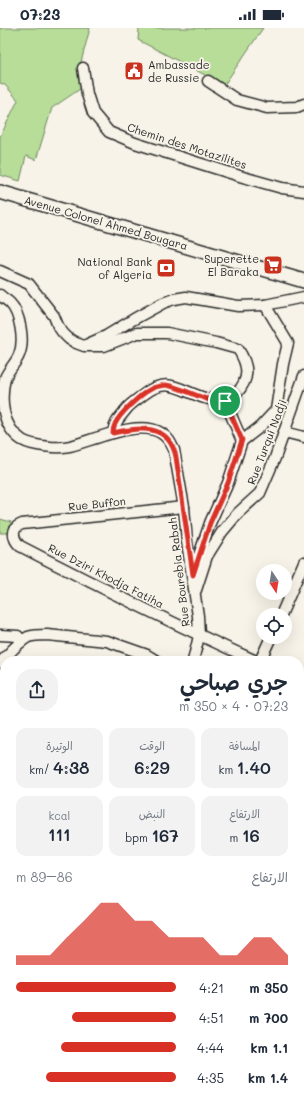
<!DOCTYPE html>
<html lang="ar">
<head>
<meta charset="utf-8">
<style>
	:root { --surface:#fff; --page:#f2f2f3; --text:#1f2937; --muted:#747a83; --accent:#d93025 }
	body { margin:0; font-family:Mali,"Playpen Sans Arabic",sans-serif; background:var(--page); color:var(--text); direction:rtl; height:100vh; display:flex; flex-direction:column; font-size:15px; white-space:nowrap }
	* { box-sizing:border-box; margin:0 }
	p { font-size:13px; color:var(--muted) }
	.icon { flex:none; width:22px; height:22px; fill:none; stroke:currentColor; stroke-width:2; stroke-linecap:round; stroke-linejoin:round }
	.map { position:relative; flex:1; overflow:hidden; direction:ltr }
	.sheet { position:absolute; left:0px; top:628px; width:304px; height:444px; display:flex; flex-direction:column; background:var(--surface); border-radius:16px 16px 0 0; box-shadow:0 4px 16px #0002; direction:rtl }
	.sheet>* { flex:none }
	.needle { width:26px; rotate:168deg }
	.tools { position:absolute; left:256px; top:536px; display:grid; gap:8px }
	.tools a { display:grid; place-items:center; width:36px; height:36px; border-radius:50%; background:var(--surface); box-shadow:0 4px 16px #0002; font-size:20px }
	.pin { position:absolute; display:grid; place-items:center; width:34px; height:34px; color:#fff; margin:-17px; border:2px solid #fff; border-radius:50%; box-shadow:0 1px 4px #0007 }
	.round { display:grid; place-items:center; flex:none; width:42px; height:42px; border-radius:16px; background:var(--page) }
	.headline { display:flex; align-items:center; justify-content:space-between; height:68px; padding:0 16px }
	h1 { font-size:22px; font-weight:600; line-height:30px }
	.figures { display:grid; grid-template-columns:repeat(3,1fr); gap:6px; height:68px; padding:4px 16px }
	.figures div { display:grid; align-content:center; border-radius:10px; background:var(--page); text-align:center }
	.figures b { font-size:17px; font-weight:600 }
	.figures small { font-size:11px; font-weight:400 }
	.figures p { font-size:11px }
	.chart { height:112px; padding:8px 16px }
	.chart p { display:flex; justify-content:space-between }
	.chart svg { width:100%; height:72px; margin-top:4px; fill:var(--accent); opacity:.7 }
	ul { padding:0 16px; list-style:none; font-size:13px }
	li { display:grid; grid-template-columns:64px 48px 1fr; align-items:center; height:30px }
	li i { height:10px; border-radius:5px; background:var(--accent) }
	.status { display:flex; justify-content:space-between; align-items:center; height:28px; padding:0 20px; background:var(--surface); direction:ltr }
	.status svg { height:11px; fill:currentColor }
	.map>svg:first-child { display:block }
	.green { fill:#b7dd98; stroke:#718462 }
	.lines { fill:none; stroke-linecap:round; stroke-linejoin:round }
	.minor-casing { stroke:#2b2b2b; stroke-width:13 }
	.major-casing { stroke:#2b2b2b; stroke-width:16 }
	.minor { stroke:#f7f3e8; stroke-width:10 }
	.major { stroke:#f7f3e8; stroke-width:13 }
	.route-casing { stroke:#fff; stroke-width:8 }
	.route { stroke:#d93025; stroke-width:5 }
	.labels { text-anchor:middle; stroke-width:3.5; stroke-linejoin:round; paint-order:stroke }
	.poi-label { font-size:11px; fill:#2b2b2b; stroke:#f7f3e8; text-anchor:end }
	.street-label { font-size:11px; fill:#2b2b2b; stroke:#f7f3e8 }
</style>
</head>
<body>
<div class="status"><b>07:23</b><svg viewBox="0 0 49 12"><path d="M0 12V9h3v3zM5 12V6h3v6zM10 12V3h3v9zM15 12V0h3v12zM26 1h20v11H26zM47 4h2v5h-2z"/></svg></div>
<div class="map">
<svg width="304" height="1072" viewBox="0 0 304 1072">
	<rect width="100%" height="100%" fill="#f7f3e8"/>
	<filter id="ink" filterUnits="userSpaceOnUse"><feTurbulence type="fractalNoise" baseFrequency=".025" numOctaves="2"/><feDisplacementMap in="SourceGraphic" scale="8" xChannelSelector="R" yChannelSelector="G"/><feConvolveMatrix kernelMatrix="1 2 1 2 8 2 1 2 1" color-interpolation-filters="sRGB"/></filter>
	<g filter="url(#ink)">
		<g class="green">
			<polygon points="0,0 90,0 80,38 83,59 52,80 36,132 26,128 20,153 0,147 0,109 18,72 5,57 0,55"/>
			<polygon points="139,0 263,0 224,57 138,12"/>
			<polygon points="0,491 11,494 8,505 0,505"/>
			<polygon points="5,636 5,1043 0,1046 0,641"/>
		</g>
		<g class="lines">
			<g class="minor-casing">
				<g id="minor">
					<polyline points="83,40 87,66 93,85 109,104 135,115 243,149 282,160 304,163"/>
					<polyline points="208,53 237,72 267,80 297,79 304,76"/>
					<path d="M0,243L29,256L54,288L58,298L63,305L69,311L76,315L84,318H104L137,305H167L216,315L238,321C249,338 250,351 236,366C232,371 227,373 220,373C215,373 210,371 205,370C180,363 168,347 143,367C138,371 132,375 128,379C122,387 114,394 113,405"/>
					<path d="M0,267C3,270 7,272 10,275C20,285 25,313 19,327C16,335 8,342 5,350C0,372 2,399 22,412C32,418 59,421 70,418C94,412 139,391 161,405C168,409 171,415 174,422L184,479L187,514L198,588L199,608L193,633"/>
					<polyline points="88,316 106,308 134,291 163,275 174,271 186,269 238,278 265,277 304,269"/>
					<polyline points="225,373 242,413"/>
					<polyline points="284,404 304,409"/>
					<path d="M184,479L22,496C11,500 12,510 20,518C97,558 176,597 256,633"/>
					<polyline points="193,545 210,495 228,455 242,413 260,399 276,382 283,336 288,315 265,277"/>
					<polyline points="196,562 207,528 222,504 238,485 260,465 275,430 304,348"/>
					<polyline points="281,587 304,534"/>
					<polyline points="0,607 18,608 22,613"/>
					<polyline points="260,633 271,609"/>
					<path d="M0,635C8,627 17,615 28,609C34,607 40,607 47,607L107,613L147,627L157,633"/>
					<polyline points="299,648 304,650"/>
					<polyline points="299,743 304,735"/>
					<polyline points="299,975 304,970"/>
					<polyline points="241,1067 245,1072"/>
					<polyline points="33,1072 39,1067"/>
					<polyline points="190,1072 196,1067"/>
				</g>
			</g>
			<g class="major-casing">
				<g id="major">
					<polyline points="0,164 304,253"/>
					<polyline points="299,869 304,865"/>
					<polyline points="0,1064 5,1061"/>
				</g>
			</g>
			<use href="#minor" class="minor"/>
			<use href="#major" class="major"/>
		</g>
	</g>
	<g class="lines" filter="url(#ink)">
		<g class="route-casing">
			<path id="route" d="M166,357C186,360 204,375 225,373L242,412L228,455L210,495L193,547L176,429C169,395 139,399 113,405C113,401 114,398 115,396C120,385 141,366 151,361C156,358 161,358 166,357Z"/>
		</g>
		<use href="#route" class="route"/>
	</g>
	<defs>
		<g id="civic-square" transform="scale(1)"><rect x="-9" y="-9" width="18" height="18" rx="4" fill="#c8321e" stroke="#f7f3e8"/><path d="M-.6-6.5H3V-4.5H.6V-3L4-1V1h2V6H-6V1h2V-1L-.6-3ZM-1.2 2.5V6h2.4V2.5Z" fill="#fff"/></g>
		<g id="supermarket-square" transform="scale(1)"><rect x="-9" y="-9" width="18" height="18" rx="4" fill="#c8321e" stroke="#f7f3e8"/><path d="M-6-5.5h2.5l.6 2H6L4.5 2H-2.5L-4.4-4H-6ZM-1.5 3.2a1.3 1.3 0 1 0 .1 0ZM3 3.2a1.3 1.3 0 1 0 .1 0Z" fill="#fff"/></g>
		<g id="bank-square" transform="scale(1)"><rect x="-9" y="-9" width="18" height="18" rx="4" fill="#c8321e" stroke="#f7f3e8"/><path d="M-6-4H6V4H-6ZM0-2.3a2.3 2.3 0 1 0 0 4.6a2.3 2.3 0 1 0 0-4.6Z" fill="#fff"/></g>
	</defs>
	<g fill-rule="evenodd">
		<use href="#civic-square" x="134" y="43"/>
		<use href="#supermarket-square" x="273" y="237"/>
		<use href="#bank-square" x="166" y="240"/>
	</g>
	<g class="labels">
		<g class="poi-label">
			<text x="148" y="41" text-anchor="start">Ambassade<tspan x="148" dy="13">de Russie</tspan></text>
			<text x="259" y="235">Superette<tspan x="259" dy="13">El Baraka</tspan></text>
			<text x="152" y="238">National Bank<tspan x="152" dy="13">of Algeria</tspan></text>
		</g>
		<g class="street-label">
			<text transform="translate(187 118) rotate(18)" y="4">Chemin des Motazilites</text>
			<text transform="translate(106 195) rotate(16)" y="4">Avenue Colonel Ahmed Bougara</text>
			<text transform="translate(267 414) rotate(-69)" y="4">Rue Turqui Nadji</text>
			<text transform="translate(97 476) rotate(-6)" y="4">Rue Buffon</text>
			<text transform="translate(179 544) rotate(-97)" y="4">Rue Bourebia Rabah</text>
			<text transform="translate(106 548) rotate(27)" y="4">Rue Dziri Khodja Fatiha</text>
		</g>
	</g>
</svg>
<div class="tools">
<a><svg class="needle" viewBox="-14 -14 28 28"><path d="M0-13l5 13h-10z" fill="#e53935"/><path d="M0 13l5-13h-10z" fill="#747a83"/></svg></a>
<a><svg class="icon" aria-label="locate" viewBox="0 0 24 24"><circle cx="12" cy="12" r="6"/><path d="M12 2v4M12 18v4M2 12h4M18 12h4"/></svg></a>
</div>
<div class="pin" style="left:225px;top:373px;background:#1e9e55"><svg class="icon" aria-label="arrive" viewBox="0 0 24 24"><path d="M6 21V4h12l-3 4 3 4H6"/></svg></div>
<section class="sheet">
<div class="headline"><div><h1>جري صباحي</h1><p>07:23 · 4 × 350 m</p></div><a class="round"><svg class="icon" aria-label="share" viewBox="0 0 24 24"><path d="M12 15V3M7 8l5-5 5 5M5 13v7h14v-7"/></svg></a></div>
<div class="figures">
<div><p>المسافة</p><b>1.40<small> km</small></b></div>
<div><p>الوقت</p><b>6:29</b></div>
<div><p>الوتيرة</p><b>4:38<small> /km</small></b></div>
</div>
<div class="figures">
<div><p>الارتفاع</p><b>16<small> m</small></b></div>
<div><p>النبض</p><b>167<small> bpm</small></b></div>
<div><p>kcal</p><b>111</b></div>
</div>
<div class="chart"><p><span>الارتفاع</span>86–89 m</p>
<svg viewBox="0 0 160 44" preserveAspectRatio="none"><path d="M0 44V38L10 38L20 38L30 27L40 17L50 6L60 6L70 17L80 17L90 27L100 27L110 27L120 38L130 38L140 27L150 27L160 38V44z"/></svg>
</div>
<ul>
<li><b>350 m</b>4:21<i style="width:100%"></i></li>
<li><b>700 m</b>4:51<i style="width:65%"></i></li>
<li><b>1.1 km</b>4:44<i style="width:72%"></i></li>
<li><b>1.4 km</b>4:35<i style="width:81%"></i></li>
</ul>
</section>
</div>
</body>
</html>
